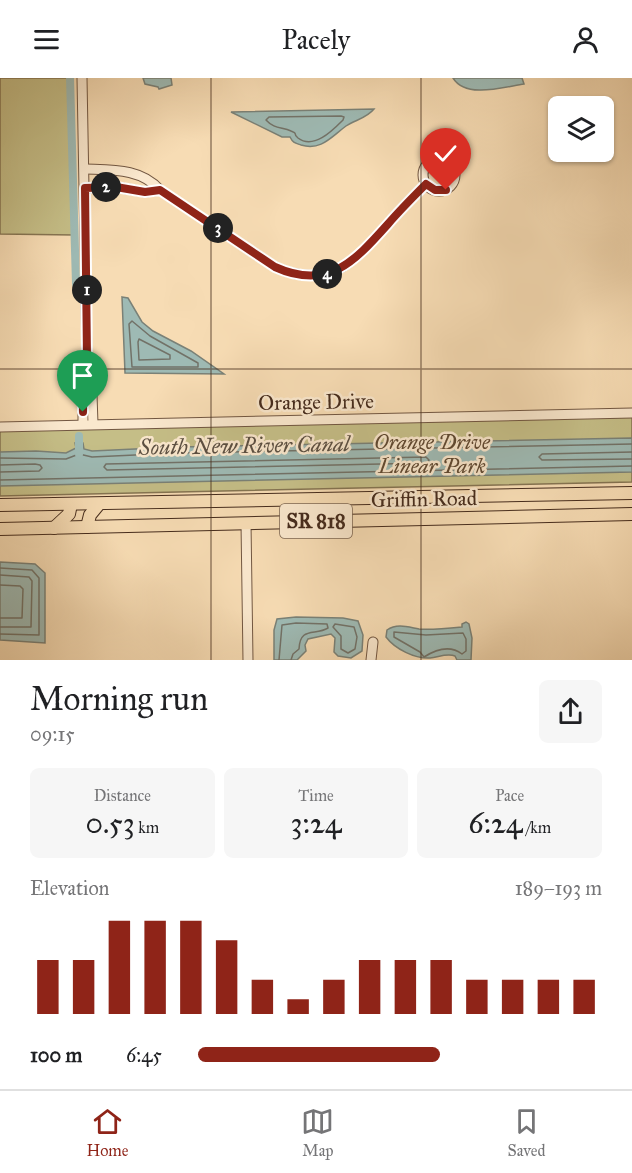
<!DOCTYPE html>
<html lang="en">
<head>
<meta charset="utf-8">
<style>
	:root { --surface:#fff; --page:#f6f6f6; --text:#202124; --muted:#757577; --line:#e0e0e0; --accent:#8f2418 }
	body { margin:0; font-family:"IM FELL Great Primer",serif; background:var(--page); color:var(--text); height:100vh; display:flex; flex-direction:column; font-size:22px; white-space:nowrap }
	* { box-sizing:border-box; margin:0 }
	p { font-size:20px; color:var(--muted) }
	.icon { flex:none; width:33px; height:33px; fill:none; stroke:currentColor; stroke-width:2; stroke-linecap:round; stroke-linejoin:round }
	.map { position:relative; height:582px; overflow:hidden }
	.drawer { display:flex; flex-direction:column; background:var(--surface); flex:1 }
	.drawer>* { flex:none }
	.buttons { position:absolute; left:548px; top:18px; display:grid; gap:12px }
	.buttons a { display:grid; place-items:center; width:66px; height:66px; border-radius:9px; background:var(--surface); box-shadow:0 2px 4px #0004; font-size:30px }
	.pin { position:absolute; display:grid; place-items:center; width:51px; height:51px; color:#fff; margin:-62px -26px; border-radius:50% 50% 50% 0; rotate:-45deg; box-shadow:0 0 6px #0007 }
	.pin .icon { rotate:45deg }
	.km { position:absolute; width:30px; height:30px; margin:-15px; border-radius:50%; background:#222; color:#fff; font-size:16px; line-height:30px; text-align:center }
	.round { display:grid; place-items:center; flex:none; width:63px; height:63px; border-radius:9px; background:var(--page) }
	.summary { display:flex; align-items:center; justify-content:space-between; height:102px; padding:0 30px }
	h1 { font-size:33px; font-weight:600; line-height:45px }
	.metrics { display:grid; grid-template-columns:repeat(3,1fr); gap:9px; height:102px; padding:6px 30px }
	.metrics div { display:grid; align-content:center; border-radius:9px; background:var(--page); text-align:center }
	.metrics b { font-size:30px; font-weight:600 }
	.metrics small { font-size:16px; font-weight:400 }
	.metrics p { font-size:16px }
	.chart { height:168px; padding:12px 30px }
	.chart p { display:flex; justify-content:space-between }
	.chart svg { width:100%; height:108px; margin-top:6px; stroke:var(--accent); stroke-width:6 }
	ul { padding:0 30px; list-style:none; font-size:20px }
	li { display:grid; grid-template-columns:96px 72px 1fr; align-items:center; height:45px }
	li i { height:15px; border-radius:8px; background:var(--accent) }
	header { display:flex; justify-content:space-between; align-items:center; height:78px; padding:0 30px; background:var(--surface); font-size:27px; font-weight:600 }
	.tab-bar { display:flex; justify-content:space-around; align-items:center; height:84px; border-top:2px solid var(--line); background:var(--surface); font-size:16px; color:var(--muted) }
	.tab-bar a { display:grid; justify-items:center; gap:3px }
	.tab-bar .selected { color:var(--accent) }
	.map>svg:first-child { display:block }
	.green { fill:#c5be87; stroke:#857452; stroke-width:1.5 }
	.water { fill:#9ebab4; stroke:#7a8177; stroke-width:1.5 }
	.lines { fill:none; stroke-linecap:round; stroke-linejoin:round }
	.shore { stroke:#727268; stroke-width:1.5 }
	.canal { stroke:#9ebab4; stroke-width:8 }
	.minor-casing { stroke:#725742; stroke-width:11 }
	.major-casing { stroke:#452b1c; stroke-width:14 }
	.minor { stroke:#fae8ce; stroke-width:9 }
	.major { stroke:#f7dcb4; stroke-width:12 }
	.route-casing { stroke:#fff; stroke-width:12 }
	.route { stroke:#8f2418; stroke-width:8 }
	.grid { fill:none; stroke:#452b1c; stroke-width:1.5; stroke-opacity:0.55 }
	.labels { text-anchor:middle; stroke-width:5; stroke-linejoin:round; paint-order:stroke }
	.shield { fill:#fae8ce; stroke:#7b6451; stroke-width:1.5 }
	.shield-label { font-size:20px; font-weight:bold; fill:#452b1c }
	.street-label { font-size:21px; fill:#452b1c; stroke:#fae8ce }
	.park-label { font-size:21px; font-style:italic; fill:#5f4831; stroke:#fae8ce }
	.water-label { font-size:22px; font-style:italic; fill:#5b4f42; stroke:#fae8ce }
</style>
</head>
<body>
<header><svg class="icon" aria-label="menu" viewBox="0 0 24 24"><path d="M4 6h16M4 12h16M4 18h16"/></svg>Pacely<svg class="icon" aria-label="person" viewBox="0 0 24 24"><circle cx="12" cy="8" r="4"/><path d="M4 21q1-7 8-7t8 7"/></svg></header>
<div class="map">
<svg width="632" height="582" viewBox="0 0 632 582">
	<rect width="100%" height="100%" fill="#f7dcb4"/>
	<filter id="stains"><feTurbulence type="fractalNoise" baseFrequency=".00333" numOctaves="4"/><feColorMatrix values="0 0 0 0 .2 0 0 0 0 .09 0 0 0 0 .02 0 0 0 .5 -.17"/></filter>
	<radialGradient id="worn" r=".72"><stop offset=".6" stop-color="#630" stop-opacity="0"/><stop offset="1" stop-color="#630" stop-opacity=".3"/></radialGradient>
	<g class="green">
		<polygon points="0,0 69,0 74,157 0,156"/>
		<polygon points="632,339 632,404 0,418 0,353"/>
	</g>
	<g class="water">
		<polygon points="143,0 171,0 172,7 159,11 158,9 145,6"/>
		<path d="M453,0H522L524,6C504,9 466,21 453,0Z"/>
		<path d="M374,31C367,40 355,42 346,48C331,59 321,73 301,67C295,65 293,65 290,59H282L231,34Z"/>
		<polygon points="122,219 128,220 142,244 153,253 191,273 224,296 125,295"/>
		<polygon points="632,360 632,394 0,408 0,374 36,373 66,375 76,370 75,365 83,365 84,371 92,373 178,369"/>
		<polygon points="0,484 35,486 45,495 45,565 0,562"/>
		<polygon points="296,539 343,540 358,543 363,557 362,573 351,580 338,578 334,574 335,560 331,556 308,561 305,567 306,573 297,582 274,582 274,552 277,541"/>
		<path d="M466,544L469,546L472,560L471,582H457L455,578C447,575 439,579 430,580C415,581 395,571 386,559L387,552C397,545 408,549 419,551C428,552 452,550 462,549V546Z"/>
	</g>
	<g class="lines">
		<g class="shore">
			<path d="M341,38L344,39L343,42C333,52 314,72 298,60C292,55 299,56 291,53C282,49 274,51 266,42L269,39Z"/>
			<polygon points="132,243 150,258 198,285 198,289 132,289 129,246"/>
			<polygon points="139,261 170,277 170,281 139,282 138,264"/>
			<polyline points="632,374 542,376 539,379 542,382 632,381"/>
			<polygon points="426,379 429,382 427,385 107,392 104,389 106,386"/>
			<polyline points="0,380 66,381 79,376 92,379 178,375 632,366"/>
			<polyline points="0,387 35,386 40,387 42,390 39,393 0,394"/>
			<polyline points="0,402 632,388"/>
			<polyline points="0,490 32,492 39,500 39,557 0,556"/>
			<polyline points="0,497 29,499 32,503 31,549 0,549"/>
			<polyline points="0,507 20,508 23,511 22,540 0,540"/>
			<polygon points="335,546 354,549 357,559 355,571 348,575 341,571 341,558 333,549"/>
			<path d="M394,554L426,557L463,555L466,561V573L462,576C449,566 435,572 424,579L420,574L394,559Z"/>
			<path d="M279,582L282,547L296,545L327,546L328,550C315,558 300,548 299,571L293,576L291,582"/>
		</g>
		<g class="canal">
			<polyline points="70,0 76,206"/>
			<polyline points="79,358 79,376"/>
		</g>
		<g class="minor-casing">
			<g id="minor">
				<polyline points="82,0 87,279 91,287 93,346"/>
				<circle cx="439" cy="97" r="16"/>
				<path d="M85,91C112,92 141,90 160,112L275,189C329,213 354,184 388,146C400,132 413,119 426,106"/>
				<polyline points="85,110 116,109 145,114 160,112"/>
				<polyline points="83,346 83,288 87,279"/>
				<polyline points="0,349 632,335"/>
				<polyline points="246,445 248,582"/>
				<polyline points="371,582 373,564"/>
			</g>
		</g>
		<g class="major-casing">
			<g id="major">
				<polyline points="0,427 632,415"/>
				<polyline points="87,449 90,437 99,426"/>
				<polyline points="54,450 69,436 71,426"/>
				<polyline points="0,451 632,436"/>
			</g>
		</g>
		<use href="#minor" class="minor"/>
		<use href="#major" class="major"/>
	</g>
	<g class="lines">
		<g class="route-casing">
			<path id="route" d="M83,334V288L87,279L85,110L116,109L145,114L160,112L275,189C328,213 354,184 388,146C400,132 413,119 426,106L435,112H446"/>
		</g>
		<use href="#route" class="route"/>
	</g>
	<path class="grid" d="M211,0V582M421,0V582M0,291H632"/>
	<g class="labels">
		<rect class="shield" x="280" y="426" width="72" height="34" rx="4.5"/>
		<g class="shield-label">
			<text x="316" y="450">SR 818</text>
		</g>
		<g class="street-label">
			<text transform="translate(316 324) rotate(-1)" y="7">Orange Drive</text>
			<text transform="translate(424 421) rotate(-1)" y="7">Griffin Road</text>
		</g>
		<g class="park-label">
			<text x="432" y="371">Orange Drive<tspan x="432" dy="24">Linear Park</tspan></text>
		</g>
		<g class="water-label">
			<text transform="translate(244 367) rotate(-1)" y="8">South New River Canal</text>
		</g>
	</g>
	<rect width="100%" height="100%" filter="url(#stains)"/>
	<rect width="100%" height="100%" fill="url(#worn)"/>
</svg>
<div class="buttons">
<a><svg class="icon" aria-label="layers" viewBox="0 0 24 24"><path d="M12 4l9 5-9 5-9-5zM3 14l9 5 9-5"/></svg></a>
</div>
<div class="pin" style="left:83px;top:334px;background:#1e9e55"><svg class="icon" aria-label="arrive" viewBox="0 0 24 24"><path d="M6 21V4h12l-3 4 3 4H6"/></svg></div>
<div class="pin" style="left:446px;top:112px;background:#d93025"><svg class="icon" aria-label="check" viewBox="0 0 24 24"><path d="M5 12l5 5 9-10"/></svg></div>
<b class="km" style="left:87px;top:212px">1</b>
<b class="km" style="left:106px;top:109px">2</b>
<b class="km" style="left:218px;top:150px">3</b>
<b class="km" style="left:327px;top:196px">4</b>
</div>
<section class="drawer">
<div class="summary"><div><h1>Morning run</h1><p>09:15</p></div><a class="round"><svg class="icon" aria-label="share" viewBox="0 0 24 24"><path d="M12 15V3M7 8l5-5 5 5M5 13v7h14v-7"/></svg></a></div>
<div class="metrics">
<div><p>Distance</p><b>0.53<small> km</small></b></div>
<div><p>Time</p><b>3:24</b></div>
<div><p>Pace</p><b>6:24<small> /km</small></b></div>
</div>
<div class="chart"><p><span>Elevation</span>189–193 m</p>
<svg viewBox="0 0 160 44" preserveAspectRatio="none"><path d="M5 44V22M15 44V22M25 44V6M35 44V6M45 44V6M55 44V14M65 44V30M75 44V38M85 44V30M95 44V22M105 44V22M115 44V22M125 44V30M135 44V30M145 44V30M155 44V30"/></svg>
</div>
<ul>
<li><b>100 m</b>6:45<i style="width:60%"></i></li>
</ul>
</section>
<nav class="tab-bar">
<a class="selected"><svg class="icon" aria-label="home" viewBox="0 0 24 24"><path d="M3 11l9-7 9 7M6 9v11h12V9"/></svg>Home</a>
<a><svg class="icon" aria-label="map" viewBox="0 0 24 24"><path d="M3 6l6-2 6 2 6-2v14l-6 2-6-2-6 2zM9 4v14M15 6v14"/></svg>Map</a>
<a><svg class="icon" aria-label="saved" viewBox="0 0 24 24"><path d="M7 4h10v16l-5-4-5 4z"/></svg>Saved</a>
</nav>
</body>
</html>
